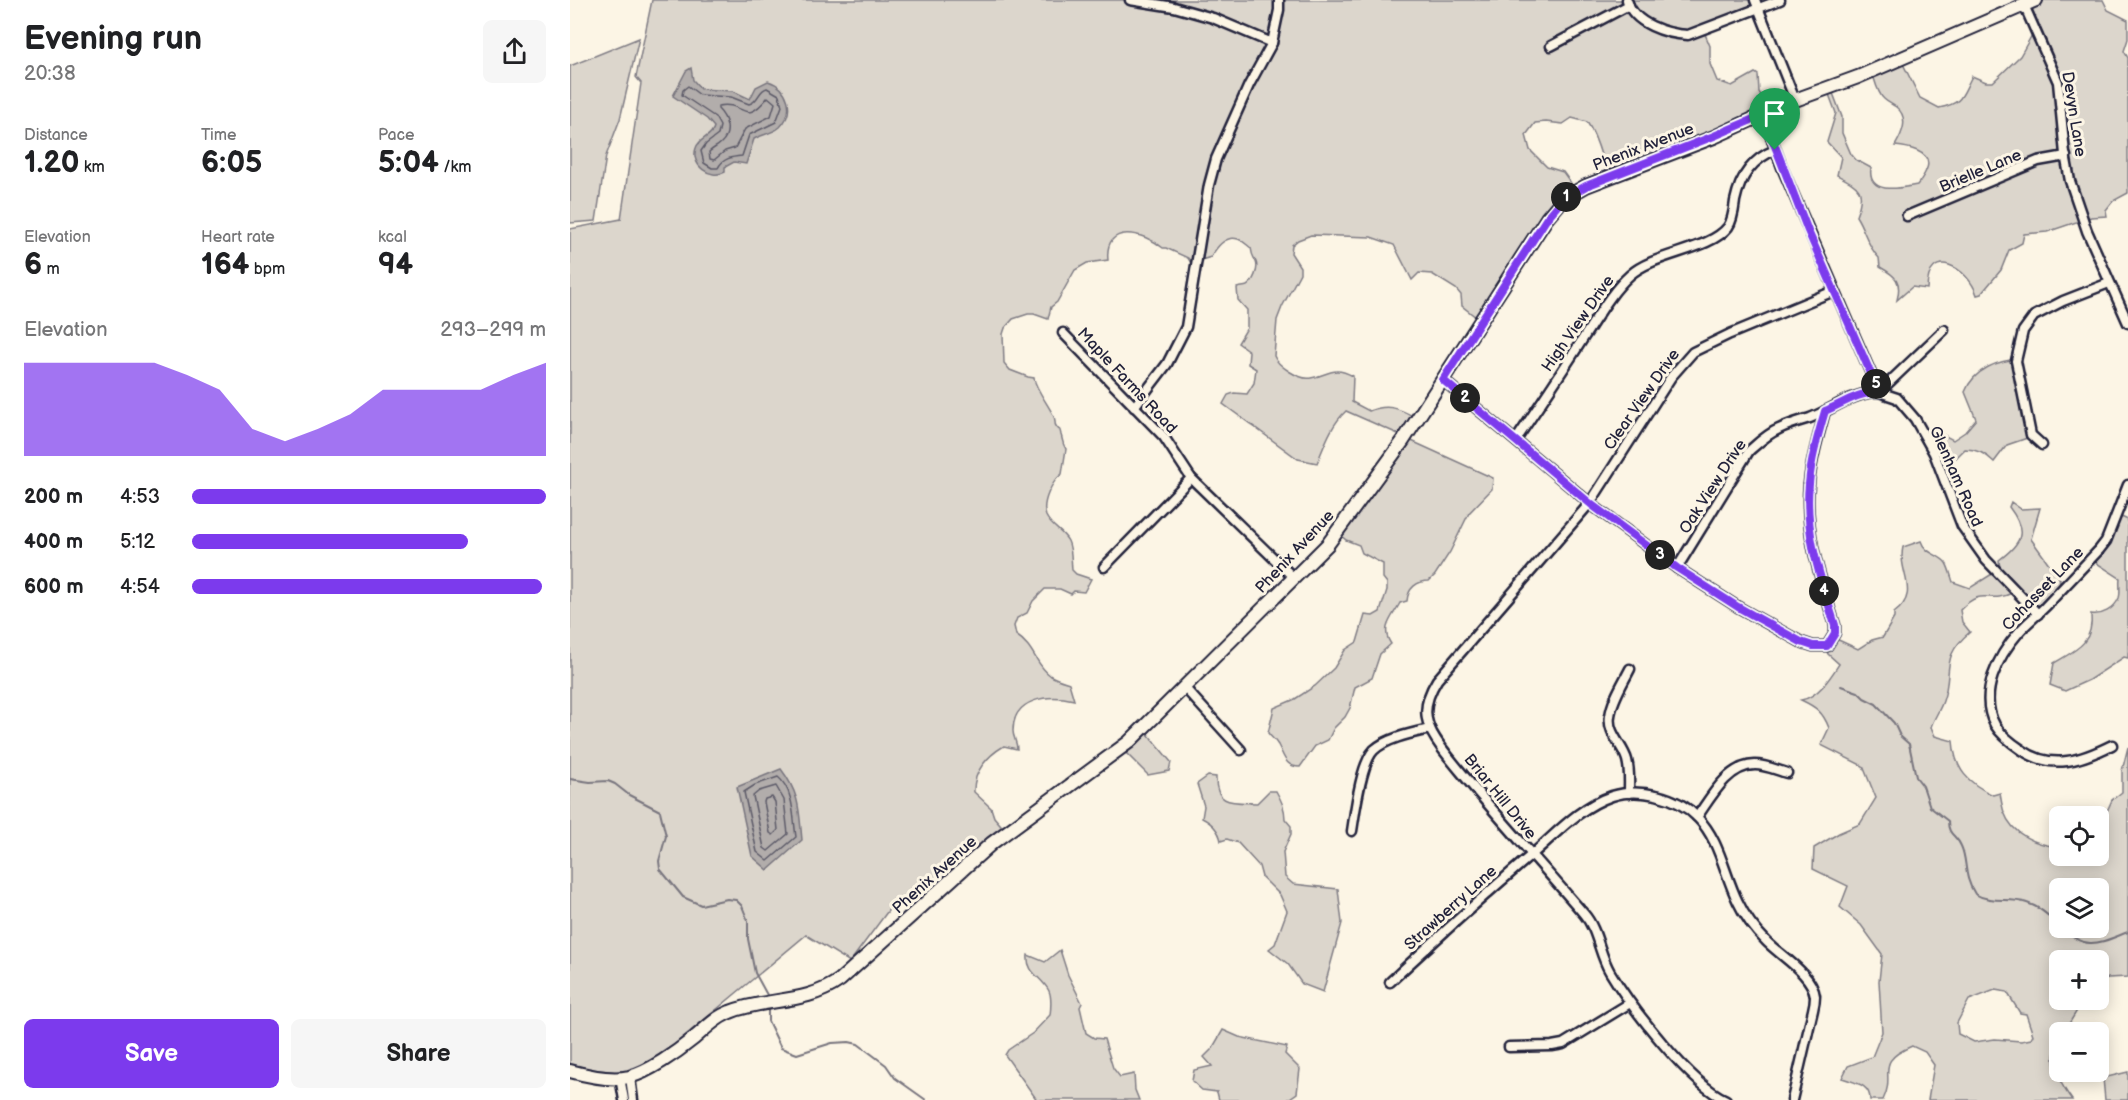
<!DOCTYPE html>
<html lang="en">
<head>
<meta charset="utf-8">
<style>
	:root { --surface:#fff; --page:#f6f6f6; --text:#202124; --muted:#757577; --accent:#7c3aed }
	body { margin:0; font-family:"Balsamiq Sans",sans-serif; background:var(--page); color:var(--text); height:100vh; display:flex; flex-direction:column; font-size:22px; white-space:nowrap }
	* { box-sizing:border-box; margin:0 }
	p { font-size:20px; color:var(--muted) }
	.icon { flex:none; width:33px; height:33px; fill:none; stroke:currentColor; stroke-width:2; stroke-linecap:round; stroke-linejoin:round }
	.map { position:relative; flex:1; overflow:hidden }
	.details { display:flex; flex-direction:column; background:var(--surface); width:570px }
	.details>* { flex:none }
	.controls { position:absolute; left:1479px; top:806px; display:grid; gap:12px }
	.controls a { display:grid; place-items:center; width:60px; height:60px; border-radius:9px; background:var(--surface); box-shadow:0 3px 15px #0003; font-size:30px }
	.pin { position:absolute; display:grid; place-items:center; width:51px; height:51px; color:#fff; margin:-62px -26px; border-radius:50% 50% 50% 0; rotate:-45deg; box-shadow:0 0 6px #0007 }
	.pin .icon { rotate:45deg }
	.km { position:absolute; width:30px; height:30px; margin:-15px; border-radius:50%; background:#222; color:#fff; font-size:16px; line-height:30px; text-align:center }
	.round { display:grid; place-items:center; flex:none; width:63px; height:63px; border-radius:9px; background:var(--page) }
	.overview { display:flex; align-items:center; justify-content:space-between; height:102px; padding:0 24px }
	h1 { font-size:33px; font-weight:700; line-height:45px }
	.figures { display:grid; grid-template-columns:repeat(3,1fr); gap:9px; height:102px; padding:6px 24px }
	.figures div { display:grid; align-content:center }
	.figures b { font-size:30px; font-weight:700 }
	.figures small { font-size:16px; font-weight:400 }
	.figures p { font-size:16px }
	.chart { height:168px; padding:12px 24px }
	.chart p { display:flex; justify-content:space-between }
	.chart svg { width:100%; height:108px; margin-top:6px; fill:var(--accent); opacity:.7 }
	.action { display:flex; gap:12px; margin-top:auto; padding:12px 24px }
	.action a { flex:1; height:69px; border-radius:9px; background:var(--accent); color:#fff; font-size:24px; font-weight:700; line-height:69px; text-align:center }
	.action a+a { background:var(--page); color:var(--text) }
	ul { padding:0 24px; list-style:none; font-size:20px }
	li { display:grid; grid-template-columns:96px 72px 1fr; align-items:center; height:45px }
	li i { height:15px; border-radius:8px; background:var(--accent) }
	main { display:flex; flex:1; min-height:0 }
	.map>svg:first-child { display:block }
	.green { fill:#dcd6cc; stroke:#7f7c84; stroke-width:1.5; fill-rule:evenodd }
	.water { fill:#b2adab; stroke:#78757e; stroke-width:1.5 }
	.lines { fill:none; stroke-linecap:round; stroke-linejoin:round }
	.shore { stroke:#5c5a68; stroke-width:1.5 }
	.stream { stroke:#78757e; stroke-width:2 }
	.minor-casing { stroke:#22223b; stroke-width:13 }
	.secondary-casing { stroke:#22223b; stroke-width:16 }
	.minor { stroke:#fcf5e5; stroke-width:8 }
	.secondary { stroke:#fcf5e5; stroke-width:12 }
	.route-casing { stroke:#fff; stroke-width:12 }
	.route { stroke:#7c3aed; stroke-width:8 }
	.labels { text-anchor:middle; stroke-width:6; stroke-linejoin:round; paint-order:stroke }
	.street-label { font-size:16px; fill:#22223b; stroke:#fcf5e5 }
</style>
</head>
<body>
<main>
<section class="details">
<div class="overview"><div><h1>Evening run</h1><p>20:38</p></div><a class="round"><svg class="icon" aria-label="share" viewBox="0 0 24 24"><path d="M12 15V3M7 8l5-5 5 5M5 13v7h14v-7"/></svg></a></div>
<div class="figures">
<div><p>Distance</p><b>1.20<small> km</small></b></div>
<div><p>Time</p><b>6:05</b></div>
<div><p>Pace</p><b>5:04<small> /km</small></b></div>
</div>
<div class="figures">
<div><p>Elevation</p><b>6<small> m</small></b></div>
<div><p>Heart rate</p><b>164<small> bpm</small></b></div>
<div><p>kcal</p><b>94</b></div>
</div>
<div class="chart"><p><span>Elevation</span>293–299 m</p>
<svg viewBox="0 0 160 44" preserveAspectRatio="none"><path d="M0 44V6L10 6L20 6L30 6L40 6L50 11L60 17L70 33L80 38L90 33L100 27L110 17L120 17L130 17L140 17L150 11L160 6V44z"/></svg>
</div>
<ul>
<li><b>200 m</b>4:53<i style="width:100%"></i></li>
<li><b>400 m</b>5:12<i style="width:78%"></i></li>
<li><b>600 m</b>4:54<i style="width:99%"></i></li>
</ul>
<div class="action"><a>Save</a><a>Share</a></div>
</section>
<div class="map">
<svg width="1558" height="1100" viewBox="0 0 1558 1100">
	<rect width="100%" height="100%" fill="#fcf5e5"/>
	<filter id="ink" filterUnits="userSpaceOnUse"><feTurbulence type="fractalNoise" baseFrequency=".0167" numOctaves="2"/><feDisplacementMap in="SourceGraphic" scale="12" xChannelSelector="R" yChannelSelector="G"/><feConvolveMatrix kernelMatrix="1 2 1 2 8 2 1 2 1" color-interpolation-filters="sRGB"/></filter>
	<g filter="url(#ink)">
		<g class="green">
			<path d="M82,0H1186L1188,9L1135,34L1140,46V64L1147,81L1162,86L1185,73L1188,75L1189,92L1200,111L1038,176C1031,158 1028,138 1017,122L1002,118L993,124L976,122L965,123L956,135L960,150L977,167L993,172L1006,190L995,197L911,321L892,306L891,295L886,289L862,274L849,273L842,280L824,245L801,237L741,235L728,240L722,245L721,253L730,267V273L712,307L707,320L704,356C708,366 729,380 741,378C759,375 763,365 783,376L782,402L799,411C816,404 828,407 844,417L835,437L776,411C761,425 755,444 747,463L728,459L653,404L658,395L664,393L677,394L684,383L686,369L678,364L679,351L668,343L677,328V310L668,300L667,288C670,287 675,287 677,286C683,282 689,269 686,262C683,256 682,256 681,248C677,245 672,240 668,239C655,235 646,248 641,257L621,263L618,258L596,248H593C574,232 534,222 538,260L517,263L505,270L487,302L481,307L478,319L464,314H458L443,319L435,328L433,334L434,363L440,370L458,377L464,378C465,388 480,407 484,417C486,421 484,423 486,426C491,434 489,425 491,435C493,440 492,444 496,449L492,474C482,481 471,503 476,516C481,527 493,531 498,541C502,549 501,561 502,570L506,574L521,579L514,592L504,591L501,594L490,589H475L463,601L457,613L447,618L444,626L446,635C465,647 465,665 481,676C486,679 493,681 499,683L504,700C478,694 443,698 443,731C443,737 447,742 447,749L434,746C417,756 403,772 404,792L421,808L424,817L436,831L341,916L326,900L280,962L236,935L69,1074L0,1067V229L51,219L71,83L66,77Z"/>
			<path d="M1466,0H1533L1538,10L1558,20V39L1554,51L1558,58V193L1543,201L1536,210L1537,216L1521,217L1477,232L1454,234L1452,243L1439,250L1431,270L1411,294L1407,295C1398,267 1358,245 1357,289L1342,287L1327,300C1332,281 1326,276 1310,267L1309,258C1297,246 1295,230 1286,216C1296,190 1290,187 1267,175L1271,157L1257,142L1266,113L1257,89L1261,88L1272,117V133L1281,154L1286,160L1301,168C1297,196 1331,188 1347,185C1351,180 1355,174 1357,168C1363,151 1336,147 1325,146C1332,134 1340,118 1326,107C1322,104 1317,102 1314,99C1307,93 1305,80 1302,72L1328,59L1334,66L1350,98L1369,108C1393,103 1391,97 1402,76L1416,82H1423L1450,56L1463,33L1456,5Z"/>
			<polygon points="69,38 50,119 36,156 26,221 0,223 0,66"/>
			<path d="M1451,359L1462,424L1466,435L1437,445L1424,462C1416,454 1407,449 1395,449L1386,458L1371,465L1354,433L1362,429L1383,440L1395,432L1406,419L1395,392C1404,369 1428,360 1451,359Z"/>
			<path d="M835,438L923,478L922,489L899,513L880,552L865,575L859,581C847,581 838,588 837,601L830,603C822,618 810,628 821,644L810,654L802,678L785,687L780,708L775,717L764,728L758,740L745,746L730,767C715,767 714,756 708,745C705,740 701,737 698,733L704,708L725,699L745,686L764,668L775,650L787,642L795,615L803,616L810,612L817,590V583L813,578V564L792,553L789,545L776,540L768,533Z"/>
			<path d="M1441,502L1451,509L1470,508L1461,539L1490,579L1488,594L1467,613L1442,593C1418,605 1414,585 1390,610L1392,622L1400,632C1369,658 1384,670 1373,701C1370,710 1364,718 1361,727L1365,736L1383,741C1385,770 1398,783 1423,795L1430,793C1431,799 1432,806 1434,812C1442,835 1467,845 1489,847L1490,855H1528L1529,829L1542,800L1552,792V771L1558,747V977L1538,978L1529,986L1528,960H1490V999H1514L1494,1032H1490C1489,1042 1483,1051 1484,1060C1485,1075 1494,1089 1502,1100H1358L1364,1065L1355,1052L1342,1046C1302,1063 1327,1073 1313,1100H1300C1300,1084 1285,1083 1272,1078L1278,1066L1302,1057L1312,1032L1309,981L1312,954L1291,925L1270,907L1278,886L1243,869L1244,848L1269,833L1290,824L1306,798L1293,766L1251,745L1259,728C1253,712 1246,707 1231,700C1248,697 1260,678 1269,664L1258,654L1255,647L1264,638L1288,649L1302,640L1313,637L1324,618V613C1352,592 1327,573 1333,547L1351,541C1355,554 1369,554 1376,563C1379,568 1381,576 1383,582L1400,588L1430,569L1429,560C1452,543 1458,532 1439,507ZM1490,888H1528V927H1490ZM1425,990L1437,992L1450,1013L1456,1014L1463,1035L1461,1039L1451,1041L1425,1039L1404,1042L1388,1034L1387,1023L1399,1000Z"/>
			<path d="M1549,516L1558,520V658L1554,657L1519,680L1495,691L1480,685L1484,663C1506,650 1524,643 1521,614C1532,616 1544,609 1549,598C1551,593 1549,584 1550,578L1525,562Z"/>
			<polygon points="573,728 601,762 599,771 578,775 551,748"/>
			<path d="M638,776L646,777C645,806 664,802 687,803L699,791H706C711,800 715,808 715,819L721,826V834L713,852L715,877L723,884L768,889L772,923L753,992L732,984L718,964L699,949L705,944L717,911L710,895L692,877L689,866L668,843L657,839L651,841C649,830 642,823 632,818L634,806L627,784Z"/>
			<path d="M490,950L498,975L512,1003L510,1007L516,1033L524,1038L534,1039L543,1068L550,1077L564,1074L565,1090L569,1100H467L435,1055L438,1050L463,1033L480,1015C481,1007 482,998 479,991C472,977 456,973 458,955L475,962Z"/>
			<polygon points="653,1030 669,1037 717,1047 715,1054 730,1069 727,1093 717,1100 649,1100 647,1092 632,1090 622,1081 624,1070 642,1066 634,1057 642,1049"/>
			<polygon points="1558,1072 1558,1100 1535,1100 1533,1078"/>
		</g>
		<g class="water">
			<path d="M121,68L123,80L131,89L163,91L180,99L186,87L198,81C218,87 226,111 210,127C202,134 192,134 184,139L176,164L164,162L155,167V172C140,180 120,165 126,148C129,138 142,137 144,127L137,119L103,96L116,71Z"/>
			<path d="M211,769C230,794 229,810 232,840L198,870L182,856L167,787Z"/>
		</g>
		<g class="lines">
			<g class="shore">
				<path d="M118,86L130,95L161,97L179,104C189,102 188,90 197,88L209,95L212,106L206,122L179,135L172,156C162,157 153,158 148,168H142L134,163L131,151L136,144L148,135L150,126L145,117L112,95L113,90Z"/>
				<path d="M198,97L205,103L201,116L175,129L165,148L155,151L144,160L140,159L139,152C143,148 147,147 151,143C162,133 157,118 148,109V106C175,100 173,128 198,97Z"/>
				<path d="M208,777C224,790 223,817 226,837L198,861L187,852L174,792L185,785Z"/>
				<polygon points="206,786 214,800 218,834 198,851 194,848 183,796 189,791"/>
				<polygon points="202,797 205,802 208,830 203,835 200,833 194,802 195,799"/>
			</g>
			<g class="stream">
				<path d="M1271,686L1288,692L1294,698L1306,704L1324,723L1330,736L1339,744L1346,777L1353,786L1360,807L1378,821C1378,836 1386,834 1391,846C1398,861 1393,876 1405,894C1421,904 1439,897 1457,903C1470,907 1480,917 1490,926"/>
				<polyline points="0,779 20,782 38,781 45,784 59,795 90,811 96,836 89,861 90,869 113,897 131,905 157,899 166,900 172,906 178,921 178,939 185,973 197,995 197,1000"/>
				<path d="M1491,927C1516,952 1529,943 1558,932"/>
				<polyline points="198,1008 198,1021 211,1048 227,1054 262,1043 279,1042 288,1044 316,1065 325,1078 356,1100"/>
			</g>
			<g class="minor-casing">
				<g id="minor">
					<polyline points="560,0 604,7 643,18 702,43"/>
					<path d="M1057,0C1063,24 1097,34 1118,35L1210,0"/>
					<polyline points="1185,0 1225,100"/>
					<polyline points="1454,5 1488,82 1495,154 1500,181 1517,231 1558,323"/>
					<polyline points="981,46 1059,5"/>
					<polyline points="1193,115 1213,170 1309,392 1327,398 1345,419 1364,453 1392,526 1416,560 1468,614"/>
					<polyline points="1337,216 1468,161 1496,156"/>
					<polyline points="493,333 594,437 621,478 724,578"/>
					<path d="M873,380L1022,505L1107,568L1168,607L1231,642L1243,646H1257L1265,633V625C1251,580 1234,532 1239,484C1241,458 1249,435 1255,411"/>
					<polyline points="564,407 597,364 616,327 639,185 646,159 679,85 702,43 709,10 709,0"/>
					<path d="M946,440C969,406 992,372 1014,337C1028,316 1041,292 1060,275C1084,253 1139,251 1158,227C1163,220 1164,209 1165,201C1170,177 1182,159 1205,150"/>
					<polyline points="1472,445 1461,435 1446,361 1453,331 1464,316 1493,301 1539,283"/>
					<polyline points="534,567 621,478"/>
					<path d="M1107,568L1179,451C1188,443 1197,434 1209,429C1219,424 1230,421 1240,418C1263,409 1284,392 1309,392L1374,330"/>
					<polyline points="614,687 671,750"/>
					<path d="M1542,745C1512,760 1482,771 1452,750C1443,744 1431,735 1425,725C1408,694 1428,656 1449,632C1457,623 1466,616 1475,607C1493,588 1511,569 1529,550L1536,541L1558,485"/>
					<path d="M1059,793C1059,781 1060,771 1057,760C1053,745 1037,733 1040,716C1042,700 1053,683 1060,669"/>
					<path d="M1127,817C1141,797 1158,765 1185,765C1196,765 1206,770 1217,773"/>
					<path d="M782,831C785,812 791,763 804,750C817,738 843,733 860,729"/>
					<path d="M820,982C866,939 911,898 959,857C985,835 1009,807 1042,796C1069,787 1107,796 1127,817C1150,840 1154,874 1168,902C1175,917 1186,931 1197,942C1212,957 1242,974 1245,996C1245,1000 1244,1006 1243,1010L1222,1100"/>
					<polyline points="939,1047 982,1046 993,1044 1060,1003"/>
					<polyline points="50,1077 54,1100"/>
					<polyline points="60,1077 63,1100"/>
					<path d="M1156,1100C1120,1084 1061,1007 1040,972C1029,954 1028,930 1014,914C976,870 937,827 900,783C889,769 862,740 858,723C853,708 859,693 867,680L1020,503L1101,377L1123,352L1160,334L1264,291"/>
				</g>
			</g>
			<g class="secondary-casing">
				<path id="secondary" d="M0,1071C18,1076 41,1081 59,1077C79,1072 107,1052 123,1039C134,1030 146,1017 160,1012C197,997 235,1005 270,980L422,843L559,742L758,544L833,441L977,218L993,199L1016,186L1144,137L1225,100L1288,77L1466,0"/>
			</g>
			<use href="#minor" class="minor"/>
			<use href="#secondary" class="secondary"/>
		</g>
	</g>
	<g class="lines" filter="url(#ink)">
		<g class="route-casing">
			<path id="route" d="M1193,115L1238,231L1309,392C1288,392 1274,403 1255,411C1248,435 1241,459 1239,484C1234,532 1251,580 1265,625V633L1257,646H1243L1231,642L1168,607L1107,568L1022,505L873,380L977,218L993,199L1016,186L1144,136Z"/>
		</g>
		<use href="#route" class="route"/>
	</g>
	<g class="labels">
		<g class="street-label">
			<text transform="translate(1505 114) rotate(81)" y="6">Devyn Lane</text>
			<text transform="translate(1073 146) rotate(-21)" y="6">Phenix Avenue</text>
			<text transform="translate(1410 170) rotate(-23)" y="6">Brielle Lane</text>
			<text transform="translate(1007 323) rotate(-55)" y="6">High View Drive</text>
			<text transform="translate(558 380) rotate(47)" y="6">Maple Farms Road</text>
			<text transform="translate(1071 399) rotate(-55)" y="6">Clear View Drive</text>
			<text transform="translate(1387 476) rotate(66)" y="6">Glenham Road</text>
			<text transform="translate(1142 486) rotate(-57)" y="6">Oak View Drive</text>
			<text transform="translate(724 551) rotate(-47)" y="6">Phenix Avenue</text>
			<text transform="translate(1472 588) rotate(-46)" y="6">Cohasset Lane</text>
			<text transform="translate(931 796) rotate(51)" y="6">Briar Hill Drive</text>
			<text transform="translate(364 874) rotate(-42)" y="6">Phenix Avenue</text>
			<text transform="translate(880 907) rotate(-42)" y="6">Strawberry Lane</text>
		</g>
	</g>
</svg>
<div class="controls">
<a><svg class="icon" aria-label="locate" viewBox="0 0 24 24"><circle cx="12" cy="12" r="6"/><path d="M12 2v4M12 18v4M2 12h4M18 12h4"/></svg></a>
<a><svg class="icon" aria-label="layers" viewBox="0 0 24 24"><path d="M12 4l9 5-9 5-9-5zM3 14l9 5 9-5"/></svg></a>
<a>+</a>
<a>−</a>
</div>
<div class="pin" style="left:1205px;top:150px;background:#1e9e55"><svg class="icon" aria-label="arrive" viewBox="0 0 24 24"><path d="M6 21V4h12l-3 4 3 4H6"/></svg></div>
<b class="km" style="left:996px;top:197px">1</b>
<b class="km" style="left:895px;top:398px">2</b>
<b class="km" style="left:1090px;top:555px">3</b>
<b class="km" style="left:1254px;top:591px">4</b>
<b class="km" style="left:1306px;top:384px">5</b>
</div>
</main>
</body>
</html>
